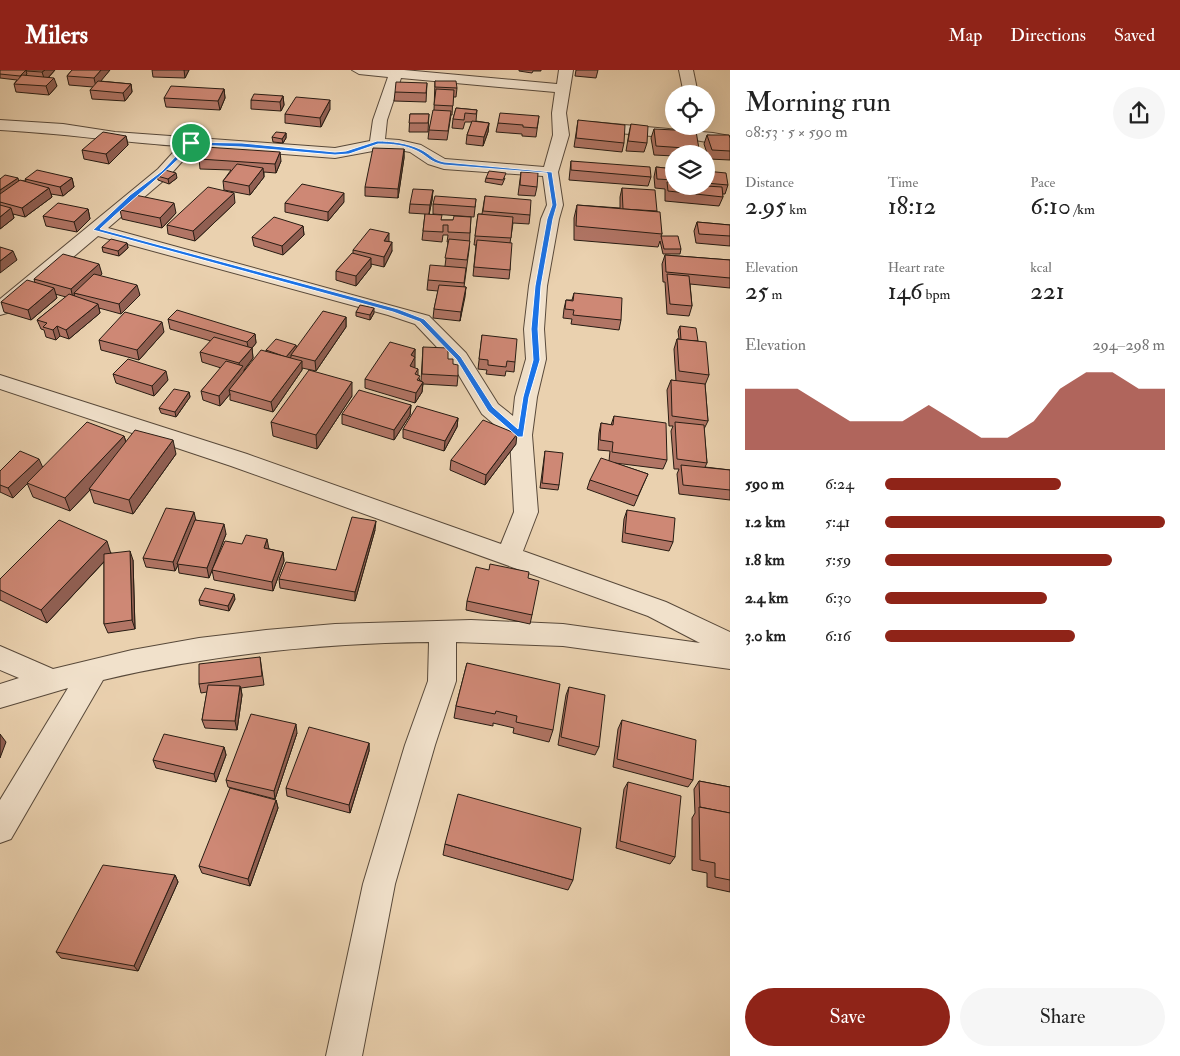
<!DOCTYPE html>
<html lang="en">
<head>
<meta charset="utf-8">
<style>
	:root { --surface:#fff; --page:#f6f6f6; --text:#222; --muted:#767676; --accent:#8f2418 }
	body { margin:0; font-family:"IM FELL Double Pica",serif; background:var(--page); color:var(--text); height:100vh; display:flex; flex-direction:column; font-size:19px; white-space:nowrap }
	* { box-sizing:border-box; margin:0 }
	p { font-size:16px; color:var(--muted) }
	.icon { flex:none; width:28px; height:28px; fill:none; stroke:currentColor; stroke-width:2; stroke-linecap:round; stroke-linejoin:round }
	.map { position:relative; flex:1; overflow:hidden }
	.sheet { display:flex; flex-direction:column; background:var(--surface); width:450px }
	.sheet>* { flex:none }
	.buttons { position:absolute; left:665px; top:15px; display:grid; gap:10px }
	.buttons a { display:grid; place-items:center; width:50px; height:50px; border-radius:50%; background:var(--surface); box-shadow:0 5px 20px #0002; font-size:25px }
	.pin { position:absolute; display:grid; place-items:center; width:42px; height:42px; color:#fff; margin:-21px; border:2px solid #fff; border-radius:50%; box-shadow:0 1px 5px #0007 }
	.round { display:grid; place-items:center; flex:none; width:52px; height:52px; border-radius:26px; background:var(--page) }
	.overview { display:flex; align-items:center; justify-content:space-between; height:85px; padding:0 15px }
	h1 { font-size:28px; font-weight:600; line-height:38px }
	.metrics { display:grid; grid-template-columns:repeat(3,1fr); gap:8px; height:85px; padding:5px 15px }
	.metrics div { display:grid; align-content:center }
	.metrics b { font-size:25px; font-weight:600 }
	.metrics small { font-size:14px; font-weight:400 }
	.metrics p { font-size:14px }
	.chart { height:140px; padding:10px 15px }
	.chart p { display:flex; justify-content:space-between }
	.chart svg { width:100%; height:90px; margin-top:5px; fill:var(--accent); opacity:.7 }
	.primary-button { display:flex; gap:10px; margin-top:auto; padding:10px 15px }
	.primary-button a { flex:1; height:58px; border-radius:30px; background:var(--accent); color:#fff; font-size:20px; font-weight:600; line-height:58px; text-align:center }
	.primary-button a+a { background:var(--page); color:var(--text) }
	ul { padding:0 15px; list-style:none; font-size:16px }
	li { display:grid; grid-template-columns:80px 60px 1fr; align-items:center; height:38px }
	li i { height:12px; border-radius:6px; background:var(--accent) }
	header { display:flex; align-items:center; gap:30px; box-sizing:border-box; height:70px; padding:0 25px; background:var(--accent); color:#fff }
	header strong { font-size:24px }
	nav { display:flex; gap:28px; margin-inline-start:auto; font-size:18px }
	main { display:flex; flex:1; min-height:0 }
	.map>svg:first-child { display:block }
	.lines { fill:none; stroke-linecap:round; stroke-linejoin:round }
	.street-casing { stroke:#58493a; stroke-width:2 }
	.street { fill:#f1e1cb; fill-rule:evenodd }
	.wall { fill:#b17565; stroke:#281c13 }
	.shaded-wall { fill:#905f52; stroke:#281c13 }
	.building { fill:#ce8875; stroke:#281c13 }
	.route { fill:#1a73e8; stroke:#fff; fill-rule:evenodd }
</style>
</head>
<body>
<header>
<strong>Milers</strong>
<nav><a>Map</a><a>Directions</a><a>Saved</a></nav>
</header>
<main>
<div class="map">
<svg width="730" height="986" viewBox="0 0 730 986">
	<rect width="100%" height="100%" fill="#ead1af"/>
	<filter id="stains"><feTurbulence type="fractalNoise" baseFrequency=".004" numOctaves="4"/><feColorMatrix values="0 0 0 0 .2 0 0 0 0 .09 0 0 0 0 .02 0 0 0 .5 -.17"/></filter>
	<radialGradient id="worn" r=".72"><stop offset=".6" stop-color="#630" stop-opacity="0"/><stop offset="1" stop-color="#630" stop-opacity=".3"/></radialGradient>
	<g class="lines">
		<g class="street-casing">
			<g id="street">
				<path d="M352,0H404L557,14L559,0H573L566,43L569,65L558,102L563,135L559,149L547,216L544,259L546,289L537,327L532,365L538,442L523,481L666,532L730,562V599L563,576L456,572V611L435,675L395,814L362,986H326L363,814L405,675L428,611L429,572C320,573 210,585 103,610L11,769L0,773V730L68,618L0,638V614L19,608L0,600V576L53,599L132,580L199,568L266,560L335,554L471,550L563,554L700,573L648,546L231,396L0,319V305L247,384L501,474L514,442L510,368L482,344L451,292L415,254L388,245L98,166L7,243L0,245V229L158,99L179,76C119,72 60,63 0,60V50L63,54L115,62L335,78L370,71L373,50L388,7L359,4ZM401,8L555,22L552,43L553,65L544,97L445,89L421,75L399,70L385,69L387,50ZM195,77L335,88L389,78L410,82L428,94L444,99L543,106L547,135L541,149L529,216L524,259L526,289L515,327L513,346L498,334L466,283L429,246L108,158L170,105Z"/>
				<polygon points="679,0 693,0 698,24 684,24"/>
				<polygon points="591,52 713,63 730,66 730,76 695,70 586,60 583,57 586,54"/>
			</g>
		</g>
		<use href="#street" class="street"/>
	</g>
	<g class="wall">
		<polygon points="0,0 55,0 49,7 57,16 49,25 16,22 14,14 17,10 0,8"/>
		<polygon points="72,0 110,0 100,11 131,14 132,22 125,31 92,29 90,20 93,17 69,15 67,6"/>
		<polygon points="152,0 189,0 185,8 153,7"/>
		<polygon points="519,0 541,0 541,1 533,1 532,3 519,1"/>
		<polygon points="576,0 598,0 596,8 575,6"/>
		<polygon points="435,11 457,18 456,27 453,27 452,45 451,45 447,70 428,69 429,60 434,40"/>
		<polygon points="427,13 426,32 394,31 395,22"/>
		<polygon points="224,19 225,28 220,40 166,37 164,28"/>
		<polygon points="283,26 284,35 281,41 251,39 251,30"/>
		<polygon points="456,38 477,40 476,51 489,53 488,62 483,76 466,74 467,65 472,52 465,52 463,59 452,58 453,49"/>
		<polygon points="330,39 321,57 285,53 285,44"/>
		<polygon points="410,44 429,44 428,62 409,62"/>
		<polygon points="539,46 536,67 522,66 522,64 496,62 498,53"/>
		<polygon points="578,50 624,73 622,82 574,77"/>
		<polygon points="631,54 647,73 644,82 626,81 629,63"/>
		<polygon points="654,59 699,79 698,84 674,84 674,86 654,85 651,68"/>
		<polygon points="286,63 286,68 283,73 273,72 272,67"/>
		<polygon points="707,65 730,68 730,90 709,89 704,74"/>
		<polygon points="126,66 128,75 109,94 84,89 82,80"/>
		<polygon points="404,79 404,88 398,128 365,126 365,117"/>
		<polygon points="199,89 281,91 276,103 264,102 264,107 250,125 224,120 223,111 231,100 200,99"/>
		<polygon points="571,91 651,107 648,116 569,110"/>
		<polygon points="656,97 674,99 674,116 706,116 706,101 728,115 725,124 722,124 723,127 719,136 665,131 665,119 655,118 654,107"/>
		<polygon points="521,102 537,117 535,126 518,125"/>
		<polygon points="157,106 177,108 169,114 158,110"/>
		<polygon points="72,108 74,117 63,126 51,124 52,127 25,147 13,144 14,148 0,159 0,109 26,111 25,109"/>
		<polygon points="486,108 505,108 502,115 485,112"/>
		<polygon points="622,118 657,141 662,164 661,166 681,179 680,184 663,184 660,171 658,177 574,170 574,148 577,135 620,138 620,127"/>
		<polygon points="433,120 432,130 429,144 441,150 453,150 471,147 469,180 464,217 466,217 460,251 433,248 434,239 438,221 427,220 428,210 445,196 448,172 447,172 448,165 443,165 442,172 422,170 425,144 409,143 410,134"/>
		<polygon points="485,126 530,145 529,154 513,153 510,173 510,200 509,209 473,206 476,175 474,175 478,144 482,144"/>
		<polygon points="476,129 474,147 433,144 433,134"/>
		<polygon points="344,132 328,151 285,142 285,133"/>
		<polygon points="235,133 195,171 168,164 167,155"/>
		<polygon points="88,139 90,149 77,162 46,156 43,146"/>
		<polygon points="120,140 176,143 162,158 122,149"/>
		<polygon points="697,152 730,155 730,176 696,173 694,161"/>
		<polygon points="303,156 304,165 283,185 254,176 252,167"/>
		<polygon points="389,171 392,181 384,197 371,194 371,197 356,216 336,210 336,201 353,183 353,180"/>
		<polygon points="127,173 128,178 119,186 103,182 102,177"/>
		<polygon points="665,185 730,190 730,218 690,214 692,236 689,246 667,244 665,212 663,212 662,194"/>
		<polygon points="102,204 100,206 140,225 121,244 99,238 100,243 69,269 60,266 56,270 46,267 44,260 41,259 37,250 66,227 55,224 57,228 31,250 4,242 1,232 35,213 34,209"/>
		<polygon points="574,223 621,250 619,260 571,254 572,249 563,248 564,239 566,230 572,230"/>
		<polygon points="356,242 374,243 370,250 356,246"/>
		<polygon points="346,247 346,257 316,301 302,298 302,300 273,342 230,330 230,324 220,336 203,330 201,321 221,298 202,292 200,282 211,271 170,259 168,249 255,264 256,273 252,278 253,288 244,300 244,301 266,281 266,280 296,278"/>
		<polygon points="680,256 698,271 709,305 705,315 708,351 704,359 707,393 705,397 730,400 730,430 679,424 677,404 679,399 674,399 671,361 673,356 669,356 667,320 671,310 676,311 674,279 677,269 679,269 678,261"/>
		<polygon points="164,262 139,290 101,280 99,270"/>
		<polygon points="482,265 515,292 514,302 506,301 505,306 486,304 487,300 478,299"/>
		<polygon points="423,277 448,289 453,294 458,306 457,316 423,314 422,322 415,333 365,318 365,309 415,279 414,298 418,299 418,305 420,311 421,311"/>
		<polygon points="113,304 168,310 154,326 116,313"/>
		<polygon points="189,322 190,327 176,347 161,343 159,338"/>
		<polygon points="352,326 317,379 273,366 271,352"/>
		<polygon points="411,335 410,345 394,370 342,354 342,344"/>
		<polygon points="614,346 667,390 663,399 615,393 648,404 644,413 634,436 587,419 590,410 609,391 610,381 598,380 599,363 601,353 611,355"/>
		<polygon points="458,348 457,357 444,381 403,368 403,359"/>
		<polygon points="124,366 126,372 176,384 133,444 94,433 90,420 70,441 33,427 27,413 13,428 0,422 0,401 43,397"/>
		<polygon points="516,374 485,415 450,400 451,390"/>
		<polygon points="545,381 559,415 558,420 540,418"/>
		<polygon points="627,440 673,472 669,481 622,472 624,449"/>
		<polygon points="196,450 226,464 209,508 179,503 178,495 175,501 146,497 143,488"/>
		<polygon points="375,460 355,531 280,518 279,509 336,500"/>
		<polygon points="269,479 283,482 284,491 273,521 214,510 212,500"/>
		<polygon points="111,483 133,490 135,559 108,563 104,554 104,492 47,553 0,530 0,509"/>
		<polygon points="528,508 532,545 530,554 466,540 467,531"/>
		<polygon points="235,529 229,541 200,535 199,530"/>
		<polygon points="260,587 264,615 241,618 242,625 237,660 205,658 202,650 207,622 201,623 199,614"/>
		<polygon points="467,593 553,660 549,672 513,663 514,658 493,653 493,656 454,648 456,636"/>
		<polygon points="569,617 599,677 595,685 558,675 566,625"/>
		<polygon points="622,650 693,710 688,717 613,697 618,659"/>
		<polygon points="297,663 275,729 228,717 226,710"/>
		<polygon points="369,673 369,681 350,743 287,726 286,718"/>
		<polygon points="224,677 226,685 216,712 156,698 153,690"/>
		<polygon points="699,711 730,717 730,822 707,817 707,803 692,800 692,748 695,743 694,719"/>
		<polygon points="628,712 675,787 670,794 616,778 624,719"/>
		<polygon points="276,730 278,738 250,816 202,803 199,796"/>
		<polygon points="445,774 573,810 568,820 443,785"/>
		<polygon points="175,805 178,812 138,901 61,888 56,882"/>
	</g>
	<g class="shaded-wall">
		<polygon points="26,0 27,0 26,1 27,4 21,10 20,6"/>
		<polygon points="45,0 55,0 45,11 42,2"/>
		<polygon points="101,0 110,0 96,17 94,8"/>
		<polygon points="184,0 189,0 185,8"/>
		<polygon points="54,8 57,16 49,25 46,16"/>
		<polygon points="131,14 132,22 125,31 123,23"/>
		<polygon points="224,19 225,28 220,40 218,31"/>
		<polygon points="283,26 284,35 281,41 280,32"/>
		<polygon points="330,30 330,39 321,57 320,48"/>
		<polygon points="489,53 488,62 483,76 484,67"/>
		<polygon points="286,63 286,68 283,73 282,69"/>
		<polygon points="126,66 128,75 109,94 106,84"/>
		<polygon points="404,79 404,88 398,128 398,119"/>
		<polygon points="280,82 281,91 276,103 275,94"/>
		<polygon points="263,98 264,107 250,125 249,116"/>
		<polygon points="176,103 177,108 169,114 168,109"/>
		<polygon points="18,108 20,117 0,132 0,120"/>
		<polygon points="72,108 74,117 63,126 60,117"/>
		<polygon points="49,118 52,127 25,147 22,138"/>
		<polygon points="433,120 432,130 429,145 430,135"/>
		<polygon points="234,123 235,133 195,171 193,161"/>
		<polygon points="344,123 344,132 328,151 328,142"/>
		<polygon points="174,133 176,143 162,158 160,148"/>
		<polygon points="11,138 14,148 0,159 0,147"/>
		<polygon points="88,139 90,149 77,162 74,152"/>
		<polygon points="303,156 304,165 283,185 282,176"/>
		<polygon points="389,163 389,172 384,171"/>
		<polygon points="392,172 392,181 384,197 384,187"/>
		<polygon points="127,173 128,178 119,186 118,181"/>
		<polygon points="13,181 17,190 0,203 0,191"/>
		<polygon points="371,188 371,197 356,216 356,206"/>
		<polygon points="99,194 102,204 79,224 74,223 75,228 73,229 71,219"/>
		<polygon points="137,215 140,225 121,244 119,234"/>
		<polygon points="466,217 465,227 460,251 461,242"/>
		<polygon points="54,218 57,228 31,250 28,240"/>
		<polygon points="98,234 100,243 69,269 66,260"/>
		<polygon points="374,238 374,243 370,250 370,245"/>
		<polygon points="346,247 346,257 316,301 315,291"/>
		<polygon points="162,252 164,262 139,290 137,280"/>
		<polygon points="57,256 60,266 56,270 53,260"/>
		<polygon points="255,264 256,273 252,278 253,288 244,300 244,306 229,320 230,324 220,336 219,326 240,300 239,293 249,282 247,272"/>
		<polygon points="296,275 297,280 291,285 291,287 287,292 286,287"/>
		<polygon points="415,279 415,297 409,306 411,285"/>
		<polygon points="302,291 302,300 273,342 271,332"/>
		<polygon points="166,301 168,310 154,326 152,316"/>
		<polygon points="352,312 352,326 317,379 316,365"/>
		<polygon points="423,312 422,322 415,333 416,323"/>
		<polygon points="189,322 190,327 176,347 175,342"/>
		<polygon points="411,335 410,345 394,370 394,360"/>
		<polygon points="458,348 457,357 444,381 445,371"/>
		<polygon points="517,364 516,374 485,415 486,405"/>
		<polygon points="124,366 128,379 89,419 90,420 70,441 65,428"/>
		<polygon points="173,370 176,384 133,444 129,430"/>
		<polygon points="39,389 43,398 13,428 8,418"/>
		<polygon points="194,442 196,451 177,494 178,495 175,501 173,492"/>
		<polygon points="376,451 375,460 355,531 355,522"/>
		<polygon points="224,454 226,464 209,508 207,498"/>
		<polygon points="267,469 269,479 265,488 264,478"/>
		<polygon points="107,471 111,484 47,553 41,540"/>
		<polygon points="130,481 133,490 135,559 132,550"/>
		<polygon points="283,482 284,491 273,521 272,512"/>
		<polygon points="234,524 235,529 229,541 228,536"/>
		<polygon points="240,616 242,625 237,660 235,651"/>
		<polygon points="296,654 297,663 275,729 274,721"/>
		<polygon points="0,664 6,672 0,688"/>
		<polygon points="369,673 369,681 350,743 349,735"/>
		<polygon points="224,677 226,685 216,712 214,704"/>
		<polygon points="276,730 278,738 250,816 248,809"/>
		<polygon points="175,805 178,812 138,901 134,896"/>
	</g>
	<g class="building">
		<polygon points="0,0 26,0 20,6 0,4"/>
		<polygon points="27,0 45,0 42,2 26,1"/>
		<polygon points="72,0 101,0 94,8 67,6"/>
		<polygon points="22,5 54,8 46,16 14,14"/>
		<polygon points="98,11 131,14 123,23 90,20"/>
		<polygon points="435,11 456,11 457,18 435,17"/>
		<polygon points="396,12 427,13 426,23 395,22"/>
		<polygon points="171,16 224,19 218,31 164,28"/>
		<polygon points="436,19 454,20 453,36 434,35"/>
		<polygon points="254,24 283,26 280,32 251,30"/>
		<polygon points="296,27 330,30 320,48 285,44"/>
		<polygon points="456,38 477,40 476,44 465,43 464,50 453,49"/>
		<polygon points="433,40 451,41 448,61 429,60"/>
		<polygon points="500,43 539,46 537,58 523,57 523,55 498,53"/>
		<polygon points="410,44 429,44 428,53 409,53"/>
		<polygon points="578,50 625,55 624,73 576,68"/>
		<polygon points="472,51 489,53 484,67 467,65"/>
		<polygon points="631,54 648,56 647,73 628,71"/>
		<polygon points="654,59 696,61 699,79 656,76"/>
		<polygon points="103,62 126,66 106,84 82,80"/>
		<polygon points="276,62 286,63 282,69 272,67"/>
		<polygon points="707,65 729,65 730,68 730,81 712,80"/>
		<polygon points="205,77 280,82 275,94 199,89"/>
		<polygon points="373,78 404,79 398,119 365,117"/>
		<polygon points="571,91 650,97 651,107 571,100"/>
		<polygon points="237,94 263,98 249,116 223,111"/>
		<polygon points="656,97 674,99 674,110 657,109"/>
		<polygon points="37,100 72,108 60,117 25,109"/>
		<polygon points="165,100 176,103 168,109 157,106"/>
		<polygon points="489,101 506,103 503,110 486,108"/>
		<polygon points="706,101 726,103 728,115 706,113"/>
		<polygon points="521,102 538,103 537,117 520,115"/>
		<polygon points="5,105 18,108 0,120 0,109"/>
		<polygon points="20,110 49,118 22,138 0,132 0,124"/>
		<polygon points="667,112 674,113 674,116 706,116 722,117 723,127 668,121"/>
		<polygon points="302,114 344,123 328,142 285,133"/>
		<polygon points="208,117 234,123 193,161 167,155"/>
		<polygon points="622,118 655,120 657,141 623,139"/>
		<polygon points="413,119 433,120 430,135 410,134"/>
		<polygon points="135,125 174,133 160,148 120,140"/>
		<polygon points="435,126 476,129 475,137 433,134"/>
		<polygon points="485,126 531,130 530,145 483,141"/>
		<polygon points="58,133 88,139 74,152 43,146"/>
		<polygon points="0,135 11,138 0,147"/>
		<polygon points="577,135 660,142 662,164 576,156"/>
		<polygon points="425,144 442,145 441,150 453,150 454,146 471,147 470,163 448,162 448,155 443,155 443,162 423,161"/>
		<polygon points="478,144 513,147 511,168 475,166"/>
		<polygon points="274,147 303,156 282,176 252,167"/>
		<polygon points="697,152 730,155 730,166 699,164"/>
		<polygon points="370,159 389,163 384,171 392,172 384,187 353,180"/>
		<polygon points="661,166 678,166 681,179 664,179"/>
		<polygon points="111,169 127,173 118,181 102,177"/>
		<polygon points="449,169 470,171 467,190 445,188"/>
		<polygon points="477,170 512,173 510,200 474,197"/>
		<polygon points="0,177 13,181 0,191"/>
		<polygon points="352,183 371,188 356,206 336,201"/>
		<polygon points="63,184 99,194 71,219 34,209"/>
		<polygon points="665,185 730,190 730,208 666,202"/>
		<polygon points="430,195 466,198 464,213 428,210"/>
		<polygon points="94,204 137,215 119,234 74,223"/>
		<polygon points="667,204 689,206 692,236 670,234"/>
		<polygon points="27,210 54,218 28,240 1,232"/>
		<polygon points="439,215 466,217 461,242 434,239"/>
		<polygon points="574,223 622,228 621,250 573,245 574,240 565,239 566,230 573,231"/>
		<polygon points="69,224 98,234 66,260 57,256 53,260 43,257 47,253 37,250"/>
		<polygon points="360,235 374,238 370,245 356,242"/>
		<polygon points="177,240 255,264 247,272 168,249"/>
		<polygon points="323,241 346,247 315,291 291,285"/>
		<polygon points="125,242 162,252 137,280 99,270"/>
		<polygon points="680,256 696,258 698,271 681,270"/>
		<polygon points="482,265 517,269 515,292 507,291 506,297 488,295 488,290 479,289"/>
		<polygon points="214,267 252,278 239,293 200,282"/>
		<polygon points="276,269 296,275 286,287 266,280"/>
		<polygon points="677,269 706,272 709,305 679,301"/>
		<polygon points="390,272 415,279 411,285 415,287 410,296 418,299 415,304 420,306 417,310 423,312 416,323 365,309"/>
		<polygon points="423,277 448,278 448,289 453,289 453,294 458,295 458,306 422,304"/>
		<polygon points="261,280 302,291 271,332 229,320"/>
		<polygon points="128,289 166,301 152,316 113,304"/>
		<polygon points="226,291 243,296 219,326 201,321"/>
		<polygon points="309,300 352,312 316,365 271,352"/>
		<polygon points="671,310 705,314 708,351 672,346"/>
		<polygon points="174,319 189,322 175,342 159,338"/>
		<polygon points="359,320 411,335 394,360 342,344"/>
		<polygon points="417,336 458,348 445,371 403,359"/>
		<polygon points="614,346 666,353 667,390 612,382 613,372 600,370 601,353 613,355"/>
		<polygon points="483,350 517,364 486,405 451,390"/>
		<polygon points="87,352 124,366 65,428 27,413"/>
		<polygon points="675,352 704,355 707,393 677,389"/>
		<polygon points="135,360 173,370 129,430 89,419"/>
		<polygon points="20,381 39,389 8,418 0,415 0,401"/>
		<polygon points="545,381 563,383 559,415 542,413"/>
		<polygon points="601,388 648,404 638,426 590,410"/>
		<polygon points="681,395 730,400 730,420 683,415"/>
		<polygon points="166,438 194,442 173,492 143,488"/>
		<polygon points="627,440 675,448 673,472 625,463"/>
		<polygon points="352,447 376,451 355,522 279,509 286,492 336,500"/>
		<polygon points="59,450 107,471 41,540 0,520 0,509"/>
		<polygon points="195,450 224,454 207,498 177,494"/>
		<polygon points="246,465 267,469 264,478 283,482 272,512 212,500 225,471 242,474"/>
		<polygon points="130,481 132,550 104,554 104,484"/>
		<polygon points="490,494 529,502 528,508 539,511 532,545 467,531 476,497 489,500"/>
		<polygon points="205,518 234,524 228,536 199,530"/>
		<polygon points="260,587 262,606 199,614 199,594"/>
		<polygon points="467,593 560,614 553,660 516,652 517,646 496,641 495,644 456,636"/>
		<polygon points="208,615 240,616 235,651 202,650"/>
		<polygon points="569,617 605,625 599,677 561,667"/>
		<polygon points="251,644 296,654 274,721 226,710"/>
		<polygon points="622,650 696,670 693,710 617,689"/>
		<polygon points="309,657 369,673 349,735 286,718"/>
		<polygon points="164,664 224,677 214,704 153,690"/>
		<polygon points="699,711 730,717 730,743 700,737"/>
		<polygon points="628,712 681,726 675,787 620,771"/>
		<polygon points="230,718 276,730 248,809 199,796"/>
		<polygon points="458,724 581,758 573,810 445,774"/>
		<polygon points="699,737 730,743 730,810 715,807 715,793 700,790"/>
		<polygon points="103,795 175,805 134,896 56,882"/>
	</g>
	<path class="route" d="M377,71C391,71 407,73 420,79C429,83 433,90 444,92L552,102L557,135L553,149L541,216L538,259L540,290L529,327L523,367H518L488,341L456,289L420,252L393,242L93,160L130,125L162,101L189,72L242,73L335,82L346,81ZM378,74C391,74 405,75 417,81C429,87 429,92 444,95L547,103L552,135L547,149L535,216L531,259L533,290L523,327L518,359L493,337L461,287L424,249L398,239L100,159C131,130 163,105 193,75L242,77L335,85L349,84Z"/>
	<rect width="100%" height="100%" filter="url(#stains)"/>
	<rect width="100%" height="100%" fill="url(#worn)"/>
</svg>
<div class="buttons">
<a><svg class="icon" aria-label="locate" viewBox="0 0 24 24"><circle cx="12" cy="12" r="6"/><path d="M12 2v4M12 18v4M2 12h4M18 12h4"/></svg></a>
<a><svg class="icon" aria-label="layers" viewBox="0 0 24 24"><path d="M12 4l9 5-9 5-9-5zM3 14l9 5 9-5"/></svg></a>
</div>
<div class="pin" style="left:191px;top:73px;background:#1e9e55"><svg class="icon" aria-label="arrive" viewBox="0 0 24 24"><path d="M6 21V4h12l-3 4 3 4H6"/></svg></div>
</div>
<section class="sheet">
<div class="overview"><div><h1>Morning run</h1><p>08:53 · 5 × 590 m</p></div><a class="round"><svg class="icon" aria-label="share" viewBox="0 0 24 24"><path d="M12 15V3M7 8l5-5 5 5M5 13v7h14v-7"/></svg></a></div>
<div class="metrics">
<div><p>Distance</p><b>2.95<small> km</small></b></div>
<div><p>Time</p><b>18:12</b></div>
<div><p>Pace</p><b>6:10<small> /km</small></b></div>
</div>
<div class="metrics">
<div><p>Elevation</p><b>25<small> m</small></b></div>
<div><p>Heart rate</p><b>146<small> bpm</small></b></div>
<div><p>kcal</p><b>221</b></div>
</div>
<div class="chart"><p><span>Elevation</span>294–298 m</p>
<svg viewBox="0 0 160 44" preserveAspectRatio="none"><path d="M0 44V14L10 14L20 14L30 22L40 30L50 30L60 30L70 22L80 30L90 38L100 38L110 30L120 14L130 6L140 6L150 14L160 14V44z"/></svg>
</div>
<ul>
<li><b>590 m</b>6:24<i style="width:63%"></i></li>
<li><b>1.2 km</b>5:41<i style="width:100%"></i></li>
<li><b>1.8 km</b>5:59<i style="width:81%"></i></li>
<li><b>2.4 km</b>6:30<i style="width:58%"></i></li>
<li><b>3.0 km</b>6:16<i style="width:68%"></i></li>
</ul>
<div class="primary-button"><a>Save</a><a>Share</a></div>
</section>
</main>
</body>
</html>
